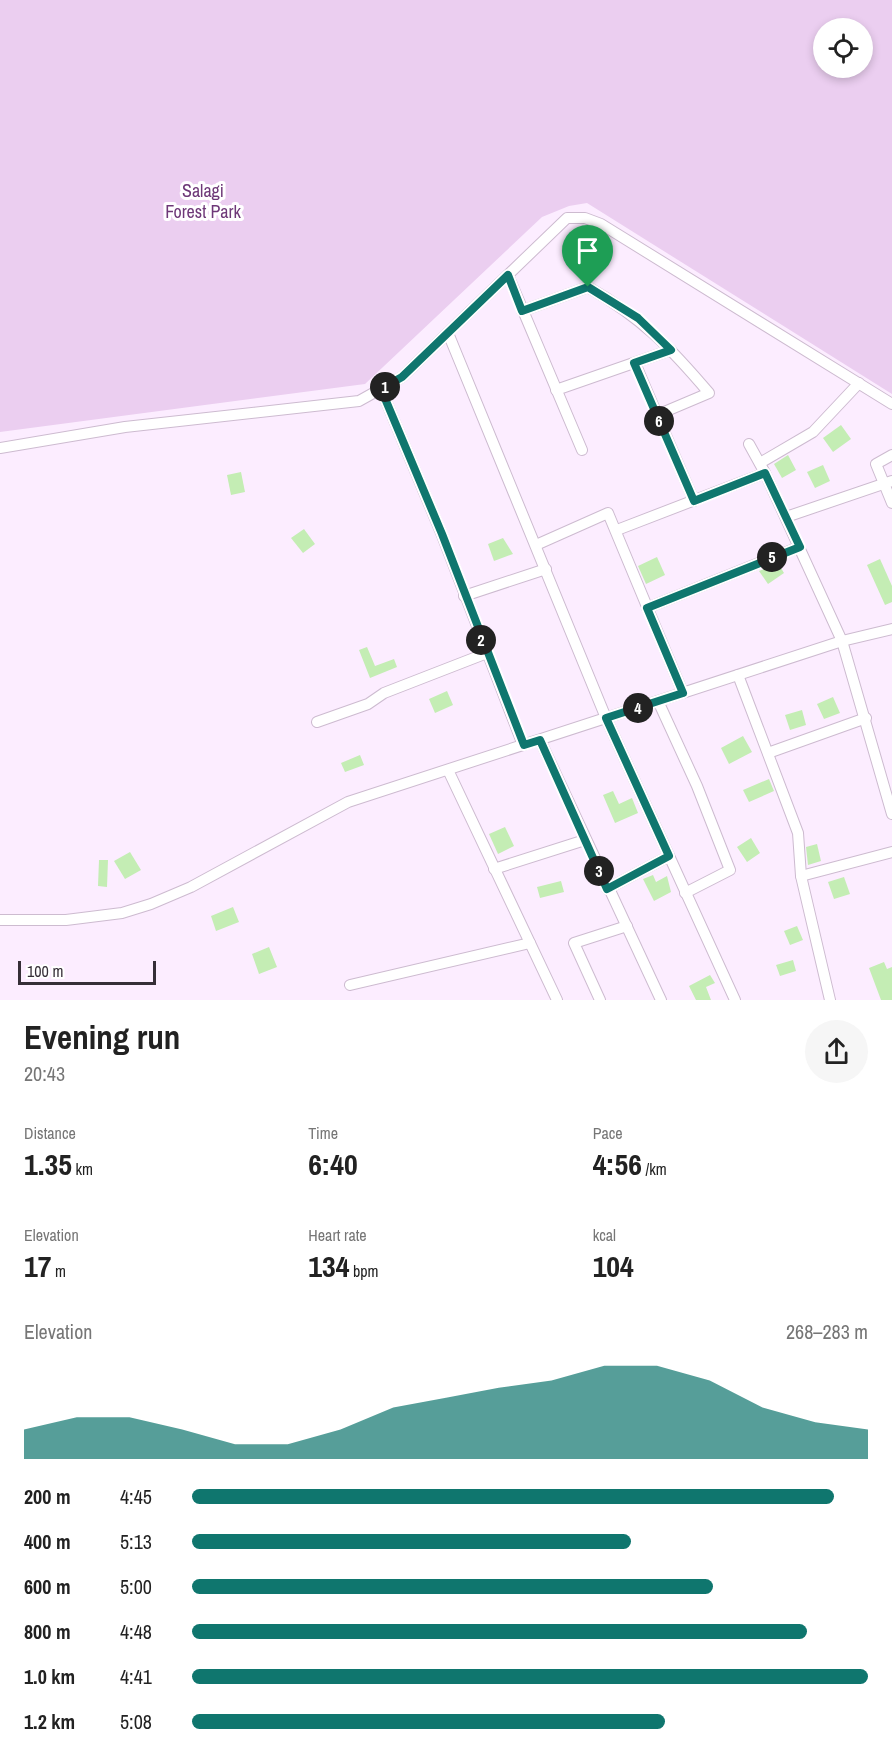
<!DOCTYPE html>
<html lang="en">
<head>
<meta charset="utf-8">
<style>
	:root { --surface:#fff; --page:#f6f6f6; --text:#222; --muted:#767676; --accent:#0f766e }
	body { margin:0; font-family:"Archivo Narrow",sans-serif; background:var(--page); color:var(--text); height:100vh; display:flex; flex-direction:column; font-size:22px; white-space:nowrap }
	* { box-sizing:border-box; margin:0 }
	p { font-size:20px; color:var(--muted) }
	.icon { flex:none; width:33px; height:33px; fill:none; stroke:currentColor; stroke-width:2; stroke-linecap:round; stroke-linejoin:round }
	.map { position:relative; height:1000px; overflow:hidden }
	.panel { display:flex; flex-direction:column; background:var(--surface); flex:1 }
	.panel>* { flex:none }
	.buttons { position:absolute; left:813px; top:18px; display:grid; gap:12px }
	.buttons a { display:grid; place-items:center; width:60px; height:60px; border-radius:50%; background:var(--surface); box-shadow:0 3px 9px #0003; font-size:30px }
	.scale { position:absolute; left:18px; bottom:15px; width:138px; box-sizing:border-box; padding-left:6px; border:3px solid #352e37; border-top:0; font-size:16px; line-height:21px; white-space:nowrap; color:#352e37; -webkit-text-stroke:4px #fff; paint-order:stroke }
	.pin { position:absolute; display:grid; place-items:center; width:51px; height:51px; color:#fff; margin:-62px -26px; border-radius:50% 50% 50% 0; rotate:-45deg; box-shadow:0 0 6px #0007 }
	.pin .icon { rotate:45deg }
	.km { position:absolute; width:30px; height:30px; margin:-15px; border-radius:50%; background:#222; color:#fff; font-size:16px; line-height:30px; text-align:center }
	.round { display:grid; place-items:center; flex:none; width:63px; height:63px; border-radius:32px; background:var(--page) }
	.overview { display:flex; align-items:center; justify-content:space-between; height:102px; padding:0 24px }
	h1 { font-size:33px; font-weight:700; line-height:45px }
	.metrics { display:grid; grid-template-columns:repeat(3,1fr); gap:9px; height:102px; padding:6px 24px }
	.metrics div { display:grid; align-content:center }
	.metrics b { font-size:30px; font-weight:700 }
	.metrics small { font-size:16px; font-weight:400 }
	.metrics p { font-size:16px }
	.chart { height:168px; padding:12px 24px }
	.chart p { display:flex; justify-content:space-between }
	.chart svg { width:100%; height:108px; margin-top:6px; fill:var(--accent); opacity:.7 }
	ul { padding:0 24px; list-style:none; font-size:20px }
	li { display:grid; grid-template-columns:96px 72px 1fr; align-items:center; height:45px }
	li i { height:15px; border-radius:8px; background:var(--accent) }
	.map>svg:first-child { display:block }
	.green { fill:#ebcef0; fill-rule:evenodd }
	.building { fill:#c4edb4 }
	.lines { fill:none; stroke-linecap:round; stroke-linejoin:round }
	.minor-casing { stroke:#cdbbd0; stroke-width:12 }
	.minor { stroke:#fff; stroke-width:10 }
	.route-casing { stroke:#fff; stroke-width:12 }
	.route { stroke:#0f766e; stroke-width:8 }
	.labels { text-anchor:middle; stroke-width:6; stroke-linejoin:round; paint-order:stroke }
	.park-label { font-size:18px; fill:#6e3878; stroke:#fff }
</style>
</head>
<body>
<div class="map">
<svg width="892" height="1000" viewBox="0 0 892 1000">
	<rect width="100%" height="100%" fill="#fcedff"/>
	<path class="green" d="M0,0H892V394L587,203L569,206L542,217L365,384L0,432ZM824,28H862V68H824Z"/>
	<g class="building">
		<polygon points="841,425 851,439 833,452 823,438"/>
		<polygon points="788,455 796,470 782,478 774,464"/>
		<polygon points="823,465 830,481 815,488 807,472"/>
		<polygon points="241,472 245,492 231,495 227,475"/>
		<polygon points="304,529 315,544 303,553 291,538"/>
		<polygon points="503,538 513,554 494,561 488,544"/>
		<polygon points="657,557 665,575 646,584 638,566"/>
		<polygon points="880,559 892,586 892,602 885,605 867,565"/>
		<polygon points="778,563 784,573 768,584 759,571"/>
		<polygon points="367,647 375,666 394,659 397,667 370,678 359,650"/>
		<polygon points="447,691 453,705 435,713 429,699"/>
		<polygon points="833,697 840,713 824,719 817,704"/>
		<polygon points="802,710 806,725 790,730 785,715"/>
		<polygon points="743,736 752,752 729,764 721,748"/>
		<polygon points="360,755 364,765 345,772 341,763"/>
		<polygon points="769,779 774,791 749,802 743,790"/>
		<polygon points="613,791 619,804 632,798 638,813 615,823 603,795"/>
		<polygon points="505,827 514,846 498,854 489,834"/>
		<polygon points="751,838 760,853 747,862 737,847"/>
		<polygon points="817,844 821,861 808,865 806,847"/>
		<polygon points="130,852 141,870 125,879 114,861"/>
		<polygon points="99,860 108,860 107,887 98,886"/>
		<polygon points="653,875 656,882 667,876 671,892 654,901 643,879"/>
		<polygon points="844,877 850,894 834,899 828,882"/>
		<polygon points="561,881 564,892 540,898 537,887"/>
		<polygon points="233,907 239,922 216,931 211,916"/>
		<polygon points="797,926 803,940 790,945 784,931"/>
		<polygon points="269,947 277,967 259,974 252,954"/>
		<polygon points="793,960 796,971 780,976 776,965"/>
		<polygon points="884,962 887,969 892,967 892,1000 881,1000 869,968"/>
		<polygon points="710,975 715,983 706,987 711,1000 696,1000 689,986"/>
	</g>
	<g class="lines">
		<g class="minor-casing">
			<g id="minor">
				<polyline points="508,275 582,450"/>
				<path d="M522,311L588,287C642,318 670,347 709,393L657,415"/>
				<polyline points="448,333 606,718 735,1000"/>
				<polyline points="635,363 694,501"/>
				<polyline points="381,389 442,535 523,745"/>
				<polyline points="556,390 671,350"/>
				<polyline points="749,444 765,473 842,641 892,814"/>
				<polyline points="0,448 125,427 359,401 402,377 567,218 585,218 601,224 892,404"/>
				<polyline points="892,455 876,464 892,503"/>
				<polyline points="760,463 813,432 859,383"/>
				<polyline points="786,517 892,481"/>
				<polyline points="617,530 765,473"/>
				<polyline points="536,545 608,513 683,693"/>
				<polyline points="464,596 546,569"/>
				<polyline points="647,608 799,547"/>
				<polyline points="738,675 798,833 801,876 830,1000"/>
				<polyline points="658,701 697,786 730,870 685,893"/>
				<polyline points="317,722 368,704 384,693 487,653"/>
				<polyline points="540,740 661,1000"/>
				<polyline points="768,753 866,718"/>
				<polyline points="448,770 557,1000"/>
				<polyline points="494,869 585,840"/>
				<polyline points="801,876 892,852"/>
				<polyline points="607,889 669,856"/>
				<polyline points="0,920 66,920 122,913 151,904 191,887 348,802 842,641 892,629"/>
				<polyline points="350,985 530,943"/>
				<polyline points="600,1000 574,943 627,926"/>
			</g>
		</g>
		<use href="#minor" class="minor"/>
	</g>
	<g class="lines">
		<g class="route-casing">
			<polygon id="route" points="508,275 522,311 588,287 638,318 671,350 634,363 694,501 765,473 800,547 647,608 683,693 606,718 669,856 607,889 540,740 524,745 442,534 381,389 402,377"/>
		</g>
		<use href="#route" class="route"/>
	</g>
	<g class="labels">
		<g class="park-label">
			<text x="203" y="197">Salagi<tspan x="203" dy="21">Forest Park</tspan></text>
		</g>
	</g>
</svg>
<div class="buttons">
<a><svg class="icon" aria-label="locate" viewBox="0 0 24 24"><circle cx="12" cy="12" r="6"/><path d="M12 2v4M12 18v4M2 12h4M18 12h4"/></svg></a>
</div>
<div class="scale">100 m</div>
<div class="pin" style="left:588px;top:287px;background:#1e9e55"><svg class="icon" aria-label="arrive" viewBox="0 0 24 24"><path d="M6 21V4h12l-3 4 3 4H6"/></svg></div>
<b class="km" style="left:385px;top:387px">1</b>
<b class="km" style="left:481px;top:640px">2</b>
<b class="km" style="left:599px;top:871px">3</b>
<b class="km" style="left:638px;top:708px">4</b>
<b class="km" style="left:772px;top:557px">5</b>
<b class="km" style="left:659px;top:421px">6</b>
</div>
<section class="panel">
<div class="overview"><div><h1>Evening run</h1><p>20:43</p></div><a class="round"><svg class="icon" aria-label="share" viewBox="0 0 24 24"><path d="M12 15V3M7 8l5-5 5 5M5 13v7h14v-7"/></svg></a></div>
<div class="metrics">
<div><p>Distance</p><b>1.35<small> km</small></b></div>
<div><p>Time</p><b>6:40</b></div>
<div><p>Pace</p><b>4:56<small> /km</small></b></div>
</div>
<div class="metrics">
<div><p>Elevation</p><b>17<small> m</small></b></div>
<div><p>Heart rate</p><b>134<small> bpm</small></b></div>
<div><p>kcal</p><b>104</b></div>
</div>
<div class="chart"><p><span>Elevation</span>268–283 m</p>
<svg viewBox="0 0 160 44" preserveAspectRatio="none"><path d="M0 44V32L10 27L20 27L30 32L40 38L50 38L60 32L70 23L80 19L90 15L100 12L110 6L120 6L130 12L140 23L150 29L160 32V44z"/></svg>
</div>
<ul>
<li><b>200 m</b>4:45<i style="width:95%"></i></li>
<li><b>400 m</b>5:13<i style="width:65%"></i></li>
<li><b>600 m</b>5:00<i style="width:77%"></i></li>
<li><b>800 m</b>4:48<i style="width:91%"></i></li>
<li><b>1.0 km</b>4:41<i style="width:100%"></i></li>
<li><b>1.2 km</b>5:08<i style="width:70%"></i></li>
</ul>
</section>
</body>
</html>
